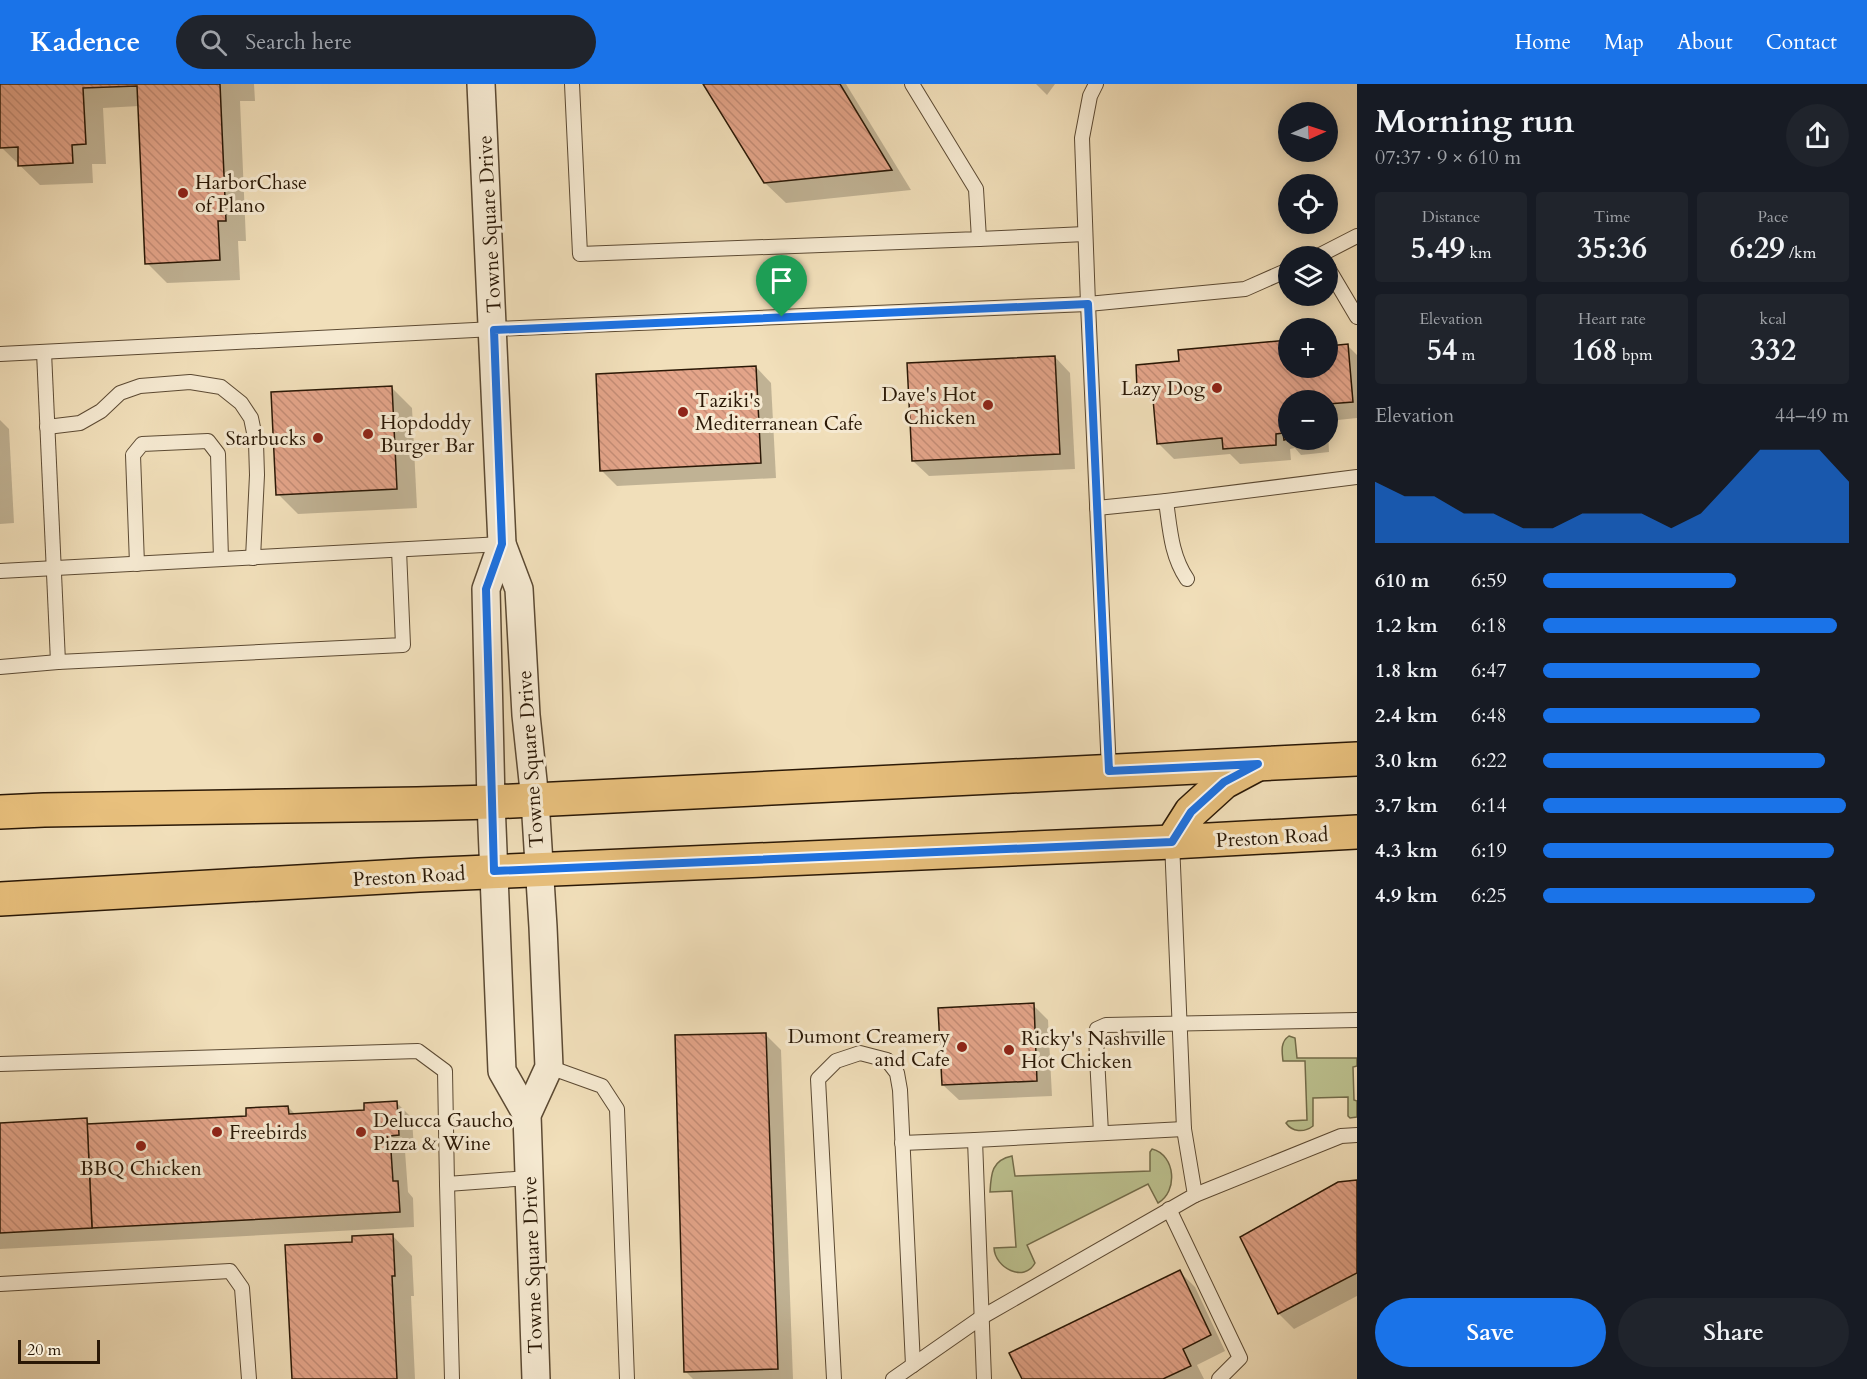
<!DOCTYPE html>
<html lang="en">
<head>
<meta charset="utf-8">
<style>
	:root { --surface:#171b24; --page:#20242c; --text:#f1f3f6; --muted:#9ea1a6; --accent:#1a73e8 }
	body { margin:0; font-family:Cardo,serif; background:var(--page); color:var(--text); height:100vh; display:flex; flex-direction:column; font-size:22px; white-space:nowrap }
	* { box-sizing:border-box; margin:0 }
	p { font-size:20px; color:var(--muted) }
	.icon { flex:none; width:33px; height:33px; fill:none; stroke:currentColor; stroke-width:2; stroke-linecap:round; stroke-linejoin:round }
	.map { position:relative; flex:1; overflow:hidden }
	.panel { display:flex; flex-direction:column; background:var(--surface); width:510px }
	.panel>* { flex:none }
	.needle { width:39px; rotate:87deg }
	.tools { position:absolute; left:1278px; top:18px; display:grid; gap:12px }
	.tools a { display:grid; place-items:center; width:60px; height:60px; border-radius:50%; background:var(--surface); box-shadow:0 3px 15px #0003; font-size:30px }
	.scale { position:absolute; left:18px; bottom:15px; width:82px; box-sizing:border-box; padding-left:6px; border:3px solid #2a1806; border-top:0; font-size:16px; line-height:21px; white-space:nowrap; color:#2a1806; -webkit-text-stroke:4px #f6ead2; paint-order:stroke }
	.pin { position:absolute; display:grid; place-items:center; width:51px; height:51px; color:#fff; margin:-62px -26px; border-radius:50% 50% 50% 0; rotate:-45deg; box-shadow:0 0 6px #0007 }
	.pin .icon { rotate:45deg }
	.round { display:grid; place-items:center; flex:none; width:63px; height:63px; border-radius:32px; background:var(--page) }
	.summary { display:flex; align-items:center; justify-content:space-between; height:102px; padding:0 18px }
	h1 { font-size:33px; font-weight:700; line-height:45px }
	.metrics { display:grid; grid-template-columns:repeat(3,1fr); gap:9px; height:102px; padding:6px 18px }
	.metrics div { display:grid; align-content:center; border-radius:6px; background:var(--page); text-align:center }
	.metrics b { font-size:30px; font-weight:700 }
	.metrics small { font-size:16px; font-weight:400 }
	.metrics p { font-size:16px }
	.chart { height:168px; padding:12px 18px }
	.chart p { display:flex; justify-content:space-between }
	.chart svg { width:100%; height:108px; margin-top:6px; fill:var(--accent); opacity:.7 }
	.button { display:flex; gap:12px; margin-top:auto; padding:12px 18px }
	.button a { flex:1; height:69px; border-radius:36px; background:var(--accent); color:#fff; font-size:24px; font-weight:700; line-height:69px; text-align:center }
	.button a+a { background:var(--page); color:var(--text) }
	ul { padding:0 18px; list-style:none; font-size:20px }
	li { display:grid; grid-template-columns:96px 72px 1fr; align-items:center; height:45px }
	li i { height:15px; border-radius:8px; background:var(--accent) }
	header { display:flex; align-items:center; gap:36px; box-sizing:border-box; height:84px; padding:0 30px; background:var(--accent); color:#fff }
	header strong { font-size:28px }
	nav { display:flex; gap:33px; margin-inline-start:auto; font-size:21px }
	.search { width:420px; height:54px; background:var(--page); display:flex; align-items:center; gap:15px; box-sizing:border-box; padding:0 21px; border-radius:33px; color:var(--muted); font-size:22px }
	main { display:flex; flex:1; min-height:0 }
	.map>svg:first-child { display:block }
	.grass { fill:#bcc18f; stroke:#736c4a; stroke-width:1.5 }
	.shadow { fill:#0003 }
	.building { fill:url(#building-back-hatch); stroke:#2a1806; stroke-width:1.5 }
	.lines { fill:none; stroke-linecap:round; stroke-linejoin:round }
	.service-casing { stroke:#5c4a33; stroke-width:16 }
	.minor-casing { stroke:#5c4a33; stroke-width:30 }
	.primary-casing { stroke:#2a1806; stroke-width:36 }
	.service { stroke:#f6ead2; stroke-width:14 }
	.minor { stroke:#f6ead2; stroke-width:27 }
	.primary { stroke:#e8c07d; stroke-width:33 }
	.route-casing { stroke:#fff; stroke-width:12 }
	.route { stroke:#1a73e8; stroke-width:8 }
	.poi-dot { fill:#8f2418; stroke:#f6ead2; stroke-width:2 }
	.labels { text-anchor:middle; stroke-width:6; stroke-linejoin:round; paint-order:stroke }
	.poi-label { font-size:20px; fill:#2a1806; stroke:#f6ead2; text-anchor:start }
	.street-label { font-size:20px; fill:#2a1806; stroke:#f6ead2 }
</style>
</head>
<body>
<header>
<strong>Kadence</strong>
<div class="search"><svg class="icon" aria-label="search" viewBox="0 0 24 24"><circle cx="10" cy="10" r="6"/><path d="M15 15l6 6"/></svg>Search here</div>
<nav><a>Home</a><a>Map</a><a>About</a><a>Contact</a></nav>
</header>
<main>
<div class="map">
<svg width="1357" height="1295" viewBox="0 0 1357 1295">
	<defs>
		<pattern id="building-back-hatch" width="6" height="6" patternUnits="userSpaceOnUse" patternTransform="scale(1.5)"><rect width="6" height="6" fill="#e3a489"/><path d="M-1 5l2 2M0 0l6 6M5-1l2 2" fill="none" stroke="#c38c75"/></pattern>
	</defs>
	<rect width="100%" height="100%" fill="#f1dfba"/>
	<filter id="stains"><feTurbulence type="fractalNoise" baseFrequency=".00333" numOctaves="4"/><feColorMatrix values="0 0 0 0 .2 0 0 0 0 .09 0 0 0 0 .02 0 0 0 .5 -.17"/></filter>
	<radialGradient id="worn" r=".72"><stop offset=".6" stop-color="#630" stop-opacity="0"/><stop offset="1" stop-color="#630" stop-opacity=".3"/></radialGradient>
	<g class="grass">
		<path d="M1289,952L1295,954L1297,974H1357V982L1353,983L1354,1016L1357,1017V1033L1350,1034L1348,1032V1013L1313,1014V1042C1304,1049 1292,1048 1286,1039L1288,1037L1307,1036L1305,977H1283C1282,968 1280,958 1289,952Z"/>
		<path d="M1152,1065C1176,1071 1178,1108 1158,1119L1148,1100L1027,1161L1035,1179C1024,1199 995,1184 994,1164L1016,1163L1012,1107L990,1108C991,1089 992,1076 1012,1072L1015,1092L1150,1087V1068Z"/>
	</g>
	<g class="shadow">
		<polygon points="0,0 254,0 255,17 240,17 246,157 238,157 240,196 167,199 147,179 139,22 103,24 106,80 92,80 93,99 40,101 1,63"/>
		<polygon points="705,0 846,0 911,106 786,119 765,99"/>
		<polygon points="1036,0 1055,0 1047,11"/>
		<polygon points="1288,258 1288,284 1328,284 1328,263 1347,261 1357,271 1357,334 1328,337 1328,316 1288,316 1288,356 1328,356 1328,346 1329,368 1301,371 1295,364 1290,365 1291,376 1240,380 1230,370 1174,375 1158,359 1155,320 1139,304 1180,279 1179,267"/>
		<polygon points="1055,273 1070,289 1075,385 929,392 913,377"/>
		<polygon points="756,283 771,299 776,394 617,402 602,387"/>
		<polygon points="391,303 412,324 417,424 298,430 278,410"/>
		<polygon points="0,336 9,345 14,439 0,440"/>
		<polygon points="1033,921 1048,936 1052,1012 959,1016 943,1001"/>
		<polygon points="766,951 781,966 793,1295 693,1295 685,1287"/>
		<polygon points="397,1019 412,1034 414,1066 405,1067 408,1108 413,1114 414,1143 0,1165 0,1040 86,1036 92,1042 248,1033 288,1023 296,1031 366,1027"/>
		<polygon points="1357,1098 1357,1212 1294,1245 1279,1230 1242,1153 1339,1099"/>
		<polygon points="392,1151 412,1172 414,1212 411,1212 415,1295 293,1295 353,1159"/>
		<polygon points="1180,1188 1195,1203 1225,1267 1197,1281 1204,1295 1023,1295"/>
	</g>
	<g class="building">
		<polygon points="0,0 220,0 226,137 218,137 220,176 145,180 137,2 83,4 86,60 72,61 73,79 18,82 18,63 0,64"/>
		<polygon points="703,0 840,0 892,86 764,99"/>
		<polygon points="1288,256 1288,284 1328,284 1328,262 1348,260 1353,318 1328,320 1328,316 1288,316 1288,355 1284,356 1283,349 1276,350 1276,361 1223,365 1222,354 1157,360 1152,304 1137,305 1136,281 1179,277 1178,266"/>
		<polygon points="1055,272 1060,370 912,377 907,279"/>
		<polygon points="756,282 761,379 600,387 596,290"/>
		<polygon points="392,302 397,405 276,411 271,308"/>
		<polygon points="1034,919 1037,997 942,1001 938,924"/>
		<polygon points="766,949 778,1285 684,1288 675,951"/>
		<polygon points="397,1017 399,1051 390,1052 393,1097 398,1097 400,1128 92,1144 87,1040 246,1032 246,1024 288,1022 289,1030 364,1026 364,1019"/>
		<polygon points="87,1034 92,1144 0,1149 0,1039"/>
		<polygon points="1357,1096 1357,1189 1278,1230 1240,1153 1338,1098"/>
		<polygon points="393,1150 395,1192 392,1192 397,1295 292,1295 285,1161 352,1158 352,1152"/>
		<polygon points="1180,1186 1211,1251 1183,1265 1191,1282 1163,1295 1022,1295 1009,1269"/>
	</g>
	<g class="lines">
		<g class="service-casing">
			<g id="service">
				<polyline points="572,0 580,170 979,155 976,105 912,0"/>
				<polyline points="1096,0 1090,12 1082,54 1088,220 1109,687"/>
				<polyline points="979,155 1085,150"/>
				<polyline points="1318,172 1357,152"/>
				<polyline points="1328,184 1357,233"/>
				<polyline points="44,268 58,578"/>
				<polyline points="0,270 494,245 1088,220 1245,205 1288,186"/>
				<polyline points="47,343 80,339 101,327 120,309 140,302 190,298 221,303 241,319 251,334 256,358 257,391 253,474"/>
				<polyline points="1166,417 1357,393"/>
				<path d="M1097,424L1166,417C1170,445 1171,471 1187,495"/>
				<polyline points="137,480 133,371 142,360 208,357 218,370 221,475"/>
				<polyline points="0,487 502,460"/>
				<polyline points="0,583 58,578 403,561 399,466"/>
				<polyline points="0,980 418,967 445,987 447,1100 529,1094"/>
				<polyline points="549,983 602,1002 617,1025 627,1295"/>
				<polyline points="1101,1049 1096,954 1097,945 1106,941 1357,936"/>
				<polyline points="902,1059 975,1056"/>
				<polyline points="447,1100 452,1295"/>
				<polyline points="1195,1111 1341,1052 1357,1051"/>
				<polyline points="1169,1125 1240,1274 1219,1295"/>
				<polyline points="0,1200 230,1187 242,1204 249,1295"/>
				<polyline points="834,1295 818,995 836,977 860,969 887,976 897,989 900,1006 913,1281"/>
				<polyline points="893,1295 982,1233 1195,1111 1184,1045 1172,758"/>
				<polyline points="984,1295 975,1056 1184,1045"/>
			</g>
		</g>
		<g class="minor-casing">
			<g id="minor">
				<polyline points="481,0 502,460 519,505 526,631 535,716 543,843 549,983 527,1031 536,1295"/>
				<polyline points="502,460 486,505 491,718 502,987 527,1031"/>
			</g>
		</g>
		<g class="primary-casing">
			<g id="primary">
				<polyline points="0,728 44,726 417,720 491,718 1357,675"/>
				<polyline points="1172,758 1191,728 1224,698 1254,682"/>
				<polyline points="0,815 419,791 1172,758 1357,748"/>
			</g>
		</g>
		<use href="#service" class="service"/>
		<use href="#minor" class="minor"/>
		<use href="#primary" class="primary"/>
	</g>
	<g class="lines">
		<g class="route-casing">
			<polygon id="route" points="1088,220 1109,687 1258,680 1224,698 1191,728 1172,758 494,787 486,505 502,460 494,246"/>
		</g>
		<use href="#route" class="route"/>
	</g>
	<g class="poi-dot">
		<circle cx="183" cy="109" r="6"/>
		<circle cx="1217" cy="304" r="6"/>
		<circle cx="988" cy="321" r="6"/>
		<circle cx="683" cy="328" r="6"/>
		<circle cx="368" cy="350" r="6"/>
		<circle cx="318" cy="354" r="6"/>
		<circle cx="962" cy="963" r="6"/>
		<circle cx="1009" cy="966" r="6"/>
		<circle cx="217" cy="1048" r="6"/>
		<circle cx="361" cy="1048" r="6"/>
		<circle cx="141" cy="1062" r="6"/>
	</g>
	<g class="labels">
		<g class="poi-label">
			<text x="195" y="105">HarborChase<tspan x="195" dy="23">of Plano</tspan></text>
			<text x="1205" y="311" text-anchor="end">Lazy Dog</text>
			<text x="976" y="317" text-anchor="end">Dave's Hot<tspan x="976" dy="23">Chicken</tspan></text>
			<text x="695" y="323">Taziki's<tspan x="695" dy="23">Mediterranean Cafe</tspan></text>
			<text x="380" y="345">Hopdoddy<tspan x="380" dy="23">Burger Bar</tspan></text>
			<text x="306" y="361" text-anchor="end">Starbucks</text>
			<text x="950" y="959" text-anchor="end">Dumont Creamery<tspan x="950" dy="23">and Cafe</tspan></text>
			<text x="1021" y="961">Ricky's Nashville<tspan x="1021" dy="23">Hot Chicken</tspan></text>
			<text x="373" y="1043">Delucca Gaucho<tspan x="373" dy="23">Pizza &amp; Wine</tspan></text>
			<text x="229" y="1055">Freebirds</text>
			<text x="141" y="1091" text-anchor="middle">BBQ Chicken</text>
		</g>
		<g class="street-label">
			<text transform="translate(489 140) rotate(-93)" y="7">Towne Square Drive</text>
			<text transform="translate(530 675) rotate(-94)" y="7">Towne Square Drive</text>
			<text transform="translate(1272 753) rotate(-3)" y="7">Preston Road</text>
			<text transform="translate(409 792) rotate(-3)" y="7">Preston Road</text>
			<text transform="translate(532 1181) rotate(-92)" y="7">Towne Square Drive</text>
		</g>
	</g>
	<rect width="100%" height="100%" filter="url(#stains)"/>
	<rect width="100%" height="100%" fill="url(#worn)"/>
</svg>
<div class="tools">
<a><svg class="needle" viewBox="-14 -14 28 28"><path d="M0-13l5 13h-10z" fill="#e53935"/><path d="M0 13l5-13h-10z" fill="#9ea1a6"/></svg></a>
<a><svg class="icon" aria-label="locate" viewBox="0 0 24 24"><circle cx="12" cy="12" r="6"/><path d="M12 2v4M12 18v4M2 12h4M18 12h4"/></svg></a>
<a><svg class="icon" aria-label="layers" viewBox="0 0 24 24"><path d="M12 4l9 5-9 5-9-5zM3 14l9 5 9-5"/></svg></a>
<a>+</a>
<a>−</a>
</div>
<div class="scale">20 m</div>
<div class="pin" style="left:782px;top:233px;background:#1e9e55"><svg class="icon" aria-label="arrive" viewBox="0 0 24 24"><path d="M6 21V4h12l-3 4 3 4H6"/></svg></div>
</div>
<section class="panel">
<div class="summary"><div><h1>Morning run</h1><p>07:37 · 9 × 610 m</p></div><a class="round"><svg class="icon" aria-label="share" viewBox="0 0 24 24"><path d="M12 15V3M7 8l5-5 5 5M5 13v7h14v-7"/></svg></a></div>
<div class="metrics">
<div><p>Distance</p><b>5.49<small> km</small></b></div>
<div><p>Time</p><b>35:36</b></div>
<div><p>Pace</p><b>6:29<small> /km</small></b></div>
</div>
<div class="metrics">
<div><p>Elevation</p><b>54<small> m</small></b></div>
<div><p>Heart rate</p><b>168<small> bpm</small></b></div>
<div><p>kcal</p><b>332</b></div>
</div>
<div class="chart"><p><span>Elevation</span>44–49 m</p>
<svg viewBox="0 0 160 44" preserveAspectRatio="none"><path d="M0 44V19L10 25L20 25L30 32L40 32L50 38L60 38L70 32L80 32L90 32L100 38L110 32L120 19L130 6L140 6L150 6L160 19V44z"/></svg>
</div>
<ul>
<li><b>610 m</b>6:59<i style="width:63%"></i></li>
<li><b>1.2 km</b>6:18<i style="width:96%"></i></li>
<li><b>1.8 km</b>6:47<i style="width:71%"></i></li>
<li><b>2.4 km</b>6:48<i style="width:71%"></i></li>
<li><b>3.0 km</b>6:22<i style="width:92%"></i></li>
<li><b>3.7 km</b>6:14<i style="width:99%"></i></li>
<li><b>4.3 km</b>6:19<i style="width:95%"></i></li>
<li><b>4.9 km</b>6:25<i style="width:89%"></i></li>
</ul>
<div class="button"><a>Save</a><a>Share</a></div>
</section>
</main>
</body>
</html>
